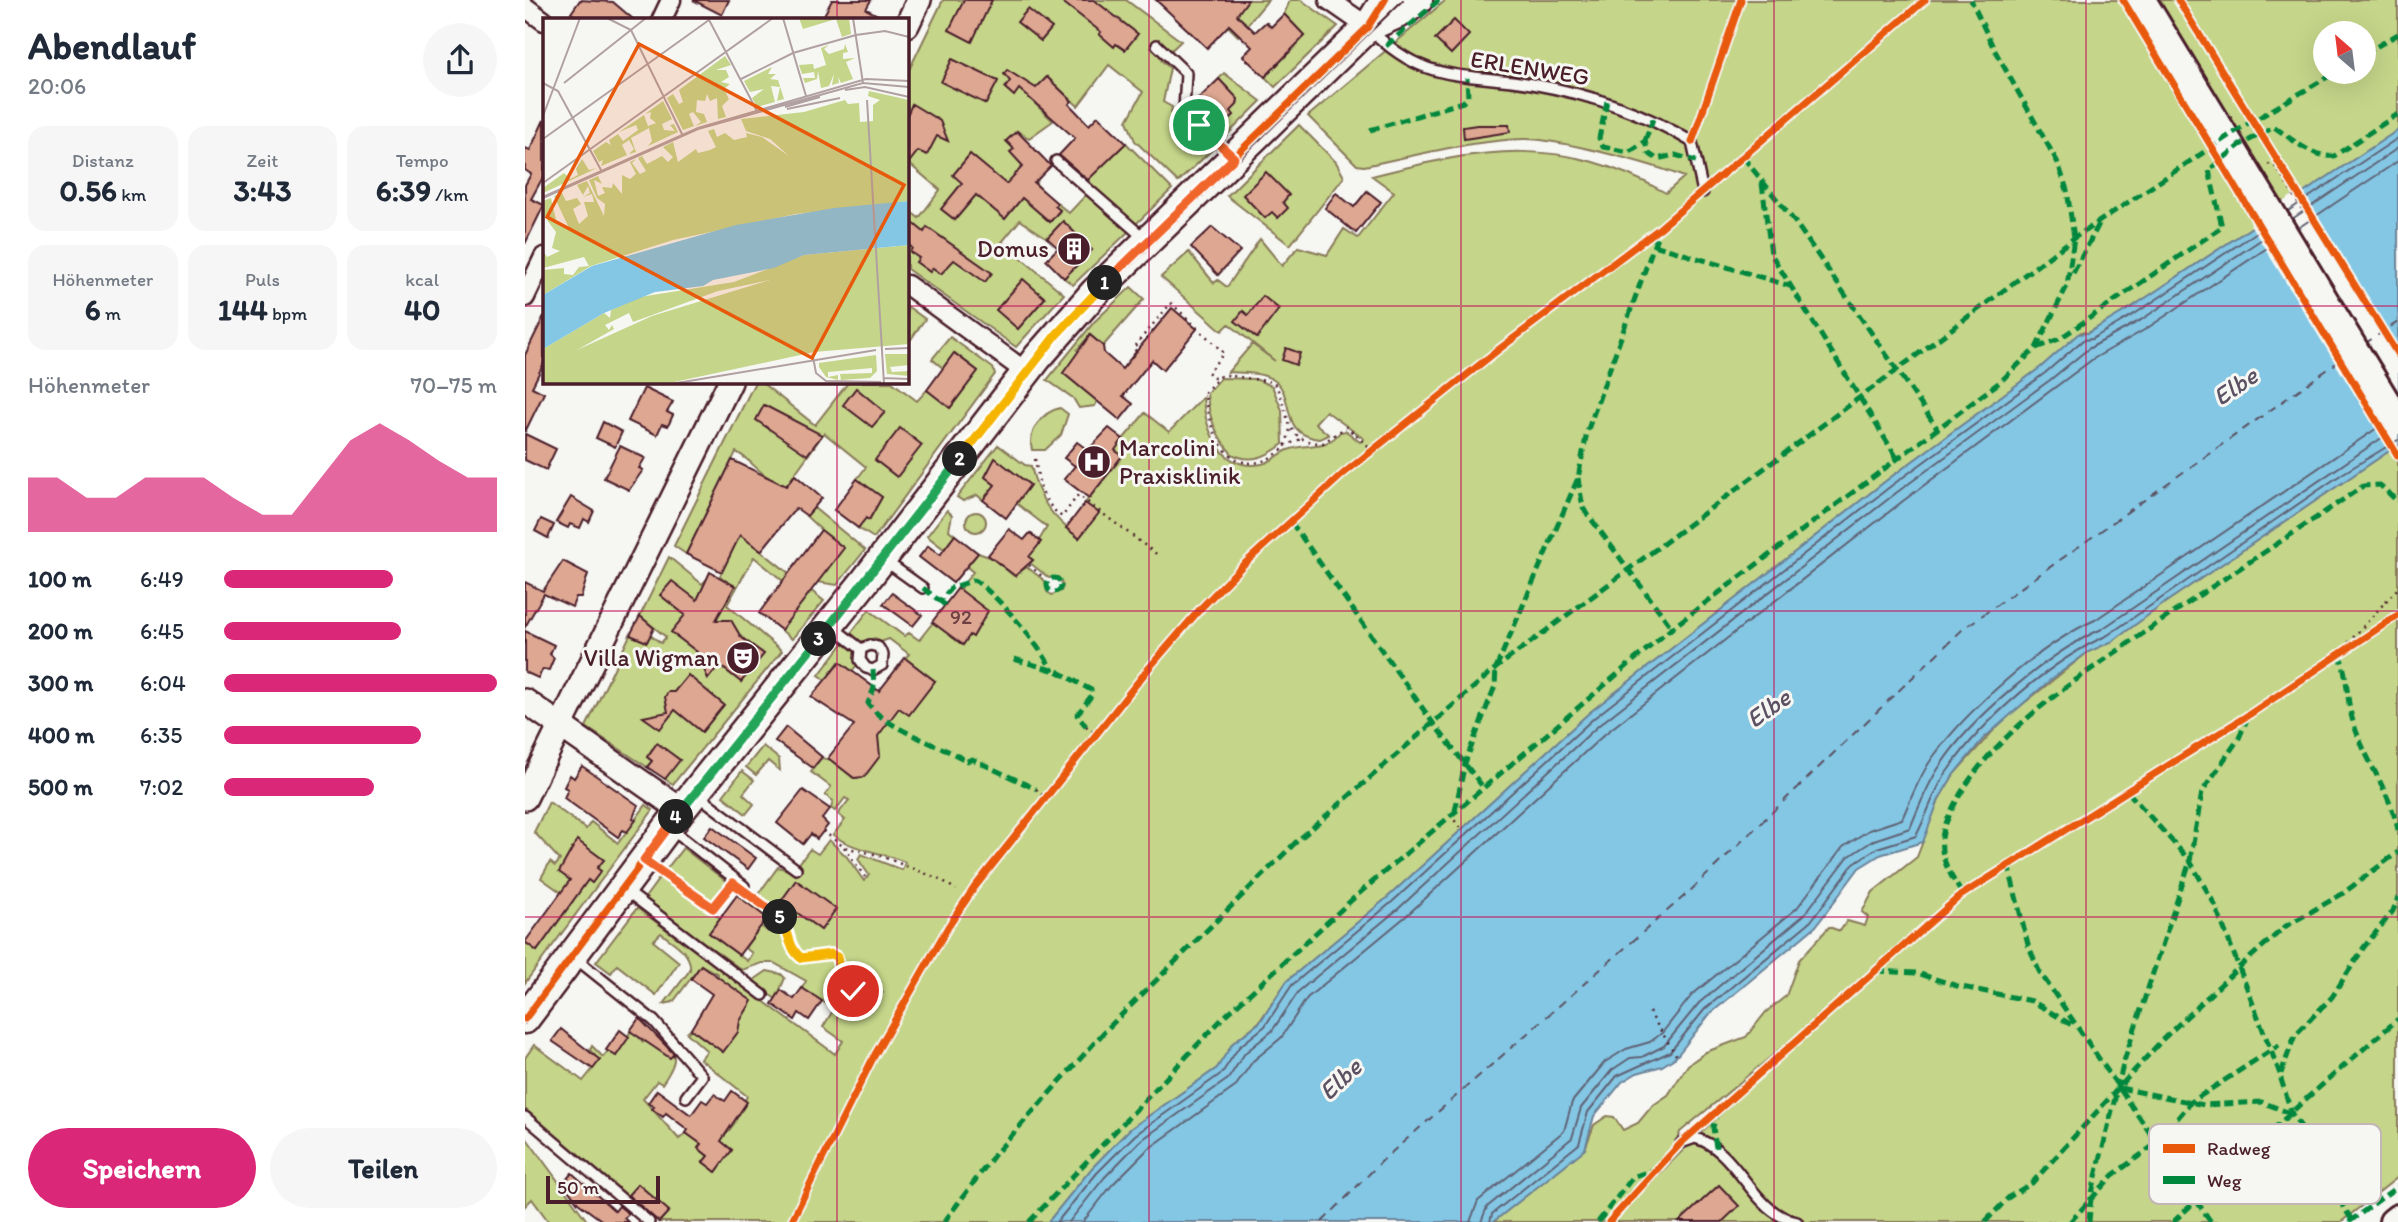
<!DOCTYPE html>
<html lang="de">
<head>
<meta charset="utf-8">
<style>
	:root { --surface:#fff; --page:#f6f6f7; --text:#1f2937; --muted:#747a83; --accent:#db2777 }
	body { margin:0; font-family:Itim,sans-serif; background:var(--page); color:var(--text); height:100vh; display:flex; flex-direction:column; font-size:26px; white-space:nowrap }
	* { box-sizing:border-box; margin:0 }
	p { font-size:23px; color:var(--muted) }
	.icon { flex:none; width:38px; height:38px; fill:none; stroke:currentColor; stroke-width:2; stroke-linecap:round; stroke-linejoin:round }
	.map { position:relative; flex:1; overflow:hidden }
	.side { display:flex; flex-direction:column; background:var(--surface); width:525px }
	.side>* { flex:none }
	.needle { width:46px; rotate:332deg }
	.tools { position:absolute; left:1788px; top:21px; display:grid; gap:14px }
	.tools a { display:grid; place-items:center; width:63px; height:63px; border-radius:50%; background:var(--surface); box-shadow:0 7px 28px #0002; font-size:35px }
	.scale { position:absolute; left:21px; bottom:18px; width:114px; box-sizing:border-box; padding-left:7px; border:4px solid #4a1f2b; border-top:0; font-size:19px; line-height:24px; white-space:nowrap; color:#4a1f2b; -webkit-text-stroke:5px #f6f6f2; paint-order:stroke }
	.pin { position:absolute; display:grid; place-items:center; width:60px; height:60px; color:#fff; margin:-30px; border:4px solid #fff; border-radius:50%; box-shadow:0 2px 7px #0007 }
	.km { position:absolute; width:35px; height:35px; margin:-18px; border-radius:50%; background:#222; color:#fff; font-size:19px; line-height:35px; text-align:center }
	.round { display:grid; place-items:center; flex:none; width:74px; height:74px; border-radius:37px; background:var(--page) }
	.summary { display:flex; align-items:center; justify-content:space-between; height:119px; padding:0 28px }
	h1 { font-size:38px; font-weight:800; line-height:52px }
	.stats { display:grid; grid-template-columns:repeat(3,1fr); gap:10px; height:119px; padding:7px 28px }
	.stats div { display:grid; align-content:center; border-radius:18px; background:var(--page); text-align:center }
	.stats b { font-size:30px; font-weight:800 }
	.stats small { font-size:19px; font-weight:400 }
	.stats p { font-size:19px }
	.chart { height:196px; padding:14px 28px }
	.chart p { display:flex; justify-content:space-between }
	.chart svg { width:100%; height:126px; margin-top:7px; fill:var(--accent); opacity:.7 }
	.action { display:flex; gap:14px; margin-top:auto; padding:14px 28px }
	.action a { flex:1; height:80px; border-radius:42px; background:var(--accent); color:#fff; font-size:28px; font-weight:800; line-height:80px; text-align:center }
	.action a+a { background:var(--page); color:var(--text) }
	ul { padding:0 28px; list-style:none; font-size:23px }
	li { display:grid; grid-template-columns:112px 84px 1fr; align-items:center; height:52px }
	li i { height:18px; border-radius:9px; background:var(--accent) }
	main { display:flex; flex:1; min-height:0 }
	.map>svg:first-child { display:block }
	.green { fill:#c5d589; stroke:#887a5a; stroke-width:2; fill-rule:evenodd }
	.water { fill:#83c7e4; stroke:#6c849a; stroke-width:2 }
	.pier { fill:#f6f6f2 }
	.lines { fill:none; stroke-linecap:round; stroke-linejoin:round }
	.shore { stroke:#616275; stroke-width:2 }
	.ferry { stroke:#5b5162; stroke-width:2; stroke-dasharray:9 7; stroke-linecap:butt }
	.building { fill:#dda792; stroke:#4a1f2b; stroke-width:2 }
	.service-casing { stroke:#4a1f2b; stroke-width:14 }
	.minor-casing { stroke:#4a1f2b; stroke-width:23 }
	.tertiary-casing { stroke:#4a1f2b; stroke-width:28 }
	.secondary-casing { stroke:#4a1f2b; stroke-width:32 }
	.primary-casing { stroke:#4a1f2b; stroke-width:33 }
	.path { stroke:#4a1f2b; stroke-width:2.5; stroke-dasharray:2 5; stroke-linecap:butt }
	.service { stroke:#f6f6f2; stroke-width:9 }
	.minor { stroke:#f6f6f2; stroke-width:18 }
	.tertiary { stroke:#f6f6f2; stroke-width:23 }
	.secondary { stroke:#f6f6f2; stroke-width:26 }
	.primary { stroke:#f6f6f2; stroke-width:28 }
	.tram { stroke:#4a1f2b; stroke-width:2 }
	.secondary-bridge-casing { stroke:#4a1f2b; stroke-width:32; stroke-linecap:butt }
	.secondary-bridge { stroke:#f6f6f2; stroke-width:26 }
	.quiet { stroke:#00873e; stroke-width:5; stroke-dasharray:10 5; stroke-linecap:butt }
	.cycleway-casing { stroke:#f6f6f2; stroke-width:11 }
	.cycleway { stroke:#e8590c; stroke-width:7 }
	.split-1-casing { stroke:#fff; stroke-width:14 }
	.split-2-casing { stroke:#fff; stroke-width:14 }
	.split-3-casing { stroke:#fff; stroke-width:14 }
	.split-4-casing { stroke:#fff; stroke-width:14 }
	.split-5-casing { stroke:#fff; stroke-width:14 }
	.split-6-casing { stroke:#fff; stroke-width:14 }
	.split-1 { stroke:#f0652b; stroke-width:9 }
	.split-2 { stroke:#f5b400; stroke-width:9 }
	.split-3 { stroke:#22a559; stroke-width:9 }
	.split-4 { stroke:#22a559; stroke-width:9 }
	.split-5 { stroke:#f0652b; stroke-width:9 }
	.split-6 { stroke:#f5b400; stroke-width:9 }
	.grid { fill:none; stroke:#c2185b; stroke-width:2; stroke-opacity:0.55 }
	.labels { text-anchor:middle; stroke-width:6; stroke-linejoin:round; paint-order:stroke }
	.number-label { font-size:21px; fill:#6f4145 }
	.street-label { font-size:24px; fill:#4a1f2b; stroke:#f6f6f2 }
	.poi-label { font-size:24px; fill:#4a1f2b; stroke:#f6f6f2; text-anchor:end }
	.water-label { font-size:26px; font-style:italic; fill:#5b5162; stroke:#f6f6f2 }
	.inset-river { fill:none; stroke:#83c7e4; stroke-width:3.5 }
	.inset-road { fill:none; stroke:#b1a0a2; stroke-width:2 }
	.view { fill:#e8590c; fill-opacity:0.15; stroke:#e8590c; stroke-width:3.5 }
	.inset-edge { fill:none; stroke:#4a1f2b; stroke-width:3.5 }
	.key { fill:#f6f6f2; stroke:#c2b6b6; stroke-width:2 }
	.key-label { font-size:19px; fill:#4a1f2b }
</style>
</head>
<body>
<main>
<section class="side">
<div class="summary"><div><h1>Abendlauf</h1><p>20:06</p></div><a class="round"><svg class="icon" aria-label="share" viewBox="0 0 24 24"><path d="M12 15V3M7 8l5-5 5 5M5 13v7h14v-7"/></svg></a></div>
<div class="stats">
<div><p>Distanz</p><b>0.56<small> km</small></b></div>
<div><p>Zeit</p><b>3:43</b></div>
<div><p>Tempo</p><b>6:39<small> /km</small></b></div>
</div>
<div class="stats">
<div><p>Höhenmeter</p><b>6<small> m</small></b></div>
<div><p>Puls</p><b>144<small> bpm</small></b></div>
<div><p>kcal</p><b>40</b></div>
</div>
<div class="chart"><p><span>Höhenmeter</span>70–75 m</p>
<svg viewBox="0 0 160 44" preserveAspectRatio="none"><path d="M0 44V25L10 25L20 32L30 32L40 25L50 25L60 25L70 32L80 38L90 38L100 25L110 12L120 6L130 12L140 19L150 25L160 25V44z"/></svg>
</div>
<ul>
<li><b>100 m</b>6:49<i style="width:62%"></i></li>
<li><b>200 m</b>6:45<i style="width:65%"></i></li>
<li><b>300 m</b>6:04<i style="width:100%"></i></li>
<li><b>400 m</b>6:35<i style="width:72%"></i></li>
<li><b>500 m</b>7:02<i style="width:55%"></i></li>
</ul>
<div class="action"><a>Speichern</a><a>Teilen</a></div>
</section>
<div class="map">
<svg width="1873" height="1222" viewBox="0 0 1873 1222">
	<rect width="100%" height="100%" fill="#f6f6f2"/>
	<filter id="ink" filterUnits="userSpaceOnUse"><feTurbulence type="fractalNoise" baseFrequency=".0143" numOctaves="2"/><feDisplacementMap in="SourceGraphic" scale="14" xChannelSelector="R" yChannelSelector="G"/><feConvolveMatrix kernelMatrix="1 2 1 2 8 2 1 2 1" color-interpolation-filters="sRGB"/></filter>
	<g filter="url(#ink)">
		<g class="green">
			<polygon points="418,0 601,0 656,41 636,60 645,68 638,102 647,107 646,114 689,148 653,182 610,141 602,121 618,92 584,65 553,106 522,77 503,97 528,121 504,138 492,131 482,141 489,149 486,153 506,174 515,177 510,183 519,192 507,206 525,222 535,211 530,206 532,203 544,213 562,194 604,231 548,285 539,278 567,250 539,222 522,238 495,220 477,242 539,294 491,347 382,269 382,209 394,218 415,190 382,162 382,74"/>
			<polygon points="676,0 743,0 713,36"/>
			<polygon points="765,0 776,0 813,26 750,87 740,77 780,36 759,14"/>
			<path d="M921,0H1873V130L1607,307L1563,333L1556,332L1516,367L1362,480L1064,713L863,897L762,981L734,1022L708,1043L692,1068L605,1129L567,1168L523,1222H134L144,1211L113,1184L103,1196L0,1109V1058L9,1045L58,1081L74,1061L65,1050L67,1046L78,1057L83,1051L91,1056L107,1029L118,1042L140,1041C156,1056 148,1068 137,1084L132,1081L118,1099L154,1139L161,1133L176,1144L173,1148L183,1156L178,1162L192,1171L207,1150L195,1141L209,1124L222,1096L175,1059L182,1051L162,1033L166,1029L185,1043L193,974L176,965L148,1002L139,1004L165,970C167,952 148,943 136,933L128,941L154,962L131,995L92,965L86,973L71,962L112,908L310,1054L318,1041L298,1027L309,1009L277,988L281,981L249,963H237L217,970L119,899L136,876L195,918L184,933L222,961L227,953L220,948L236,926L243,932L250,923L212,895L215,891L254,919L257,914L232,896L253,867L272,873L273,865L285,849L293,854L304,840L322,857L339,881L344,875L333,859L336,854L377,870L380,862C356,852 328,850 308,835L320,820L313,814L324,800L320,798L310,811L306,808L308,801L300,795L306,787L286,772L296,758L307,760L328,778H332V702L294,675L319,642L330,650L331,666L327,671L314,662L306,673L344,684L384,714L410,681L380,658L384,654L364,639L356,642L350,638L336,642L326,633L344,610L379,636L384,633L394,640L448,572L442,567L453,553L467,558L489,576L502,567L520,581L522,592L527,595L536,591L538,586L533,577L524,578L505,563L508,560L504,557L522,527L469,486L458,500L452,495L438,501L432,497L473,445L500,465L506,466C514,501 527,517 554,538L573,513L560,503L597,457L589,450L620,413L644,432L678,397C680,430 696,472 737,464C748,462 755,452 766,449C784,443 802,450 815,432L821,431L835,442L839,439L801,411L790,423L804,435L795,439C751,435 773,394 747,379C734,372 717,373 703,372L727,344L750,361L704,324L697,331L636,277L664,252L689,283L693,280L702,287L735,239L757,266L773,247L802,255L819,229L833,238L869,192L847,176C958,148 1036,134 1141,193L1159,177C1128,164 1031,138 998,139C944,141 891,155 839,166L832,165L783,116ZM1801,33H1839V72H1801ZM470,459L505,485L496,497L460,477Z"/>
			<polygon points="699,73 736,101 698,139 688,128 712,104 713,99 694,79"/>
			<polygon points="774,125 811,162 819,177 765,245 702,196"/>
			<polygon points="601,143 647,189 610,225 561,182"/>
			<polygon points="606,287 619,299 578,346 565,335 552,350 593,385 547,362 538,373 572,400 570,406 554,408 548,398 522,380 569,322"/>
			<polygon points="382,306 400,319 382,345"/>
			<path d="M425,337L468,368L470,374L349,538L333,528L341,518L344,520L357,497L332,479L341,467L299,433L261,486L258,483L255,486L226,543L299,601L267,639L256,630L258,581L229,557L202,605L257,651L148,784L140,779L154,760L127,749L122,757L127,761L122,767L61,727L105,635L121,642L125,635L136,643L141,637L115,616L144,557L177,584L181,580L191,584L243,477C231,470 224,458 211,452L161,554L149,546L230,382H236L290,425L322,384L319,382H367L392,401L402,390L426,407L453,371L430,353L418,368L407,359Z"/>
			<path d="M696,378L730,379L747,386L757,410L758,444C743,456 726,464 707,454C691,436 683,417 682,393Z"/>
			<path d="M535,408L543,414L536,435L520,450H507C502,432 517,412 535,408Z"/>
			<path d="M1873,445V1177L1816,1222H1089C1189,1111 1306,1016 1417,916L1414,910L1271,1036L1155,1132L1153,1140L1079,1222H968L1060,1149L1069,1125L1082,1116L1089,1117L1098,1130L1113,1123L1127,1106L1143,1095L1163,1065L1181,1052L1221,1037L1241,1012L1261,996L1274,960L1304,927L1315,931L1322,921L1340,926L1343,917L1337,912L1348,892L1392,857L1414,799L1429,774L1478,720L1563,652L1588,641L1641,602Z"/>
			<polygon points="289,508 340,550 312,585 292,582 296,530 281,516"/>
			<polygon points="422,510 427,515 424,530 430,535 419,549 402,536"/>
			<circle cx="451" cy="522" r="10"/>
			<polygon points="238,746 254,759 255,771 243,761 231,775 221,767"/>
			<polygon points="217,771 229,780 218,794 229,804 221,814 198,796"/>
			<polygon points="24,802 61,829 66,822 93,843 121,805 128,810 0,983 0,942 12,951 48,901 16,878 25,862 30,866 35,860 9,832"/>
			<polygon points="158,848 202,882 187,903 140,871"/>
			<polygon points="242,971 256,974 260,978 251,999 226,982"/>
			<polygon points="0,1136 63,1222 24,1222 7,1199 0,1206"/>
		</g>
		<polygon class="water" points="1873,130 1873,445 1641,602 1588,641 1563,652 1524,681 1458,739 1429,774 1414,799 1398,842 1355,855 1334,868 1291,926 1185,1014 1151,1057 1137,1066 1112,1073 1097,1082 1069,1116 1060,1149 968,1222 523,1222 567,1168 605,1129 692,1068 708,1043 735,1022 762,981 863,897 1064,713 1362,480 1516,367 1553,334 1563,333 1607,307"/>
		<polygon class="pier" points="1777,189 1873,346 1873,450 1866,454 1725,224"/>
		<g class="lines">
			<g class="shore">
				<polyline points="1763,211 1873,138"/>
				<polyline points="1767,219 1873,148"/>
				<polyline points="1773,228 1873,161"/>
				<polyline points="532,1222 572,1173 610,1135 697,1073 714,1047 740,1026 767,985 867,902 1069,718 1366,486 1520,373 1558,340 1567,339 1611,313 1738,228"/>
				<polyline points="544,1222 579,1178 615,1141 703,1079 720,1053 747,1031 774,991 873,909 1074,725 1371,493 1525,380 1563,349 1616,320 1743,235"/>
				<polyline points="558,1222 587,1185 622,1150 710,1087 728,1061 756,1038 782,998 880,917 1081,733 1378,501 1568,359 1621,329 1748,244"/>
				<path d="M945,1222L953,1201L1039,1131L1047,1102L1080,1062L1101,1049L1125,1042L1137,1033L1167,995L1272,908L1318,847L1344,830L1377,819C1386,799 1394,776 1408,757C1443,709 1516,644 1570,620L1858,424"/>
				<path d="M956,1222L962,1207L1047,1138L1056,1108L1087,1070L1105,1058L1117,1057L1139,1046L1174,1003L1279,915L1323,857L1349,840L1385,828C1394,807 1402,785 1415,766C1445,719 1526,651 1577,629L1864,433"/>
				<path d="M965,1222L967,1214L1054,1144L1063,1112L1092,1076L1145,1052L1180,1009L1286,921L1329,863L1352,848L1391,836C1403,814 1409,789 1424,769C1459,719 1527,660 1583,635L1817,474L1873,440"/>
			</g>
			<g class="ferry">
				<polyline points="1839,344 1873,322"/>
				<polyline points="797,1222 858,1160 1165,891 1438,629 1820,357"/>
			</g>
		</g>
		<g class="building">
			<polygon points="55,0 88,2 108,19 54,19 46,13"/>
			<polygon points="168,0 204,0 197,15"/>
			<polygon points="307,0 346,0 341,9 360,19 308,19 299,15"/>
			<polygon points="439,0 467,0 447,42 424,30"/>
			<polygon points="535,0 569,0 613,34 600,50 591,44 589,47 574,34 576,32"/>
			<polygon points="631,0 723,0 712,15 730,32 741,22 746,27 759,14 780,36 740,77 718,56 727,47 704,25 682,48"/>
			<polygon points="503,9 527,28 516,41 492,22"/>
			<polygon points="929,20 944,35 926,54 910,39"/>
			<polygon points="427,59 473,81 461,104 416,82"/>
			<polygon points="482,70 511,88 522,77 547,101 544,104 564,125 573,116 601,143 563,180 534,155 550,138 494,89 489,96 480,88 485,81 479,74"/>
			<polygon points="694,79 713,99 712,105 706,111 709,115 699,124 696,120 688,128 666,106"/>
			<polygon points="387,104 415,121 423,141 412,136 402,155 393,151 382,165 382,115"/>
			<polygon points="19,120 19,180 17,179 6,199 19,205 0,244 0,185 6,174 0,170 0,148 5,150"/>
			<polygon points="952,125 984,125 985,132 939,139 938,127"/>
			<polygon points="492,131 526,166 509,183 532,203 530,206 535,210 525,222 497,198 480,219 451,195 430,220 416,209 437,183 428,175 445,154 481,184 498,166 485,152 489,149 481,141"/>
			<polygon points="741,172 764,195 758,202 763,208 753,218 747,212 740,218 718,195"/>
			<polygon points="842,191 856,202 831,233 800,208 811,193 829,207"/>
			<polygon points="382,218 399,232 402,227 467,273 460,282 429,260 416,274 408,268 405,272 391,262 394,258 385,252 387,248 382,243"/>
			<polygon points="538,221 567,250 539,278 521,260 533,248 522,238"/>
			<polygon points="687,227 715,251 693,275 666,247"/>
			<polygon points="498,279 520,298 493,329 471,310"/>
			<polygon points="738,296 754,309 732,338 710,321 718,311 723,315"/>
			<polygon points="647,308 672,329 638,370 627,360 598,396 608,404 595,420 538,373 565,335 578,346 579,353 597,369"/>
			<polygon points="19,316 19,363 7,387 19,393 0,432 0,355"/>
			<polygon points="761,348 775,353 771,365 757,360"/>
			<polygon points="429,353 453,371 425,408 402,390"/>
			<polygon points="119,388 148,402 142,412 148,415 143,426 137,424 132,435 103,421"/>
			<polygon points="331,388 360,412 347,427 318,405"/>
			<polygon points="239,405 297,435 282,455 231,420"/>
			<polygon points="78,422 97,432 90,447 71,438"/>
			<polygon points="375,428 397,445 372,477 350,460"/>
			<polygon points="584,428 598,439 590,450 597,456 564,498 539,479 550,466 539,458 552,442 563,450"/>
			<polygon points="0,434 31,449 21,470 0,460"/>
			<polygon points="95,446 120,458 114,468 118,470 104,490 79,478"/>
			<polygon points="470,458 505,485 481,518 458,500 470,485 460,477"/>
			<polygon points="207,460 261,486 270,475 297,498 282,516 271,508 236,551 215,535 197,572 161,554"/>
			<polygon points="332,479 357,497 344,520 341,518 333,528 309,510"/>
			<polygon points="46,497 69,511 64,522 59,519 55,528 45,524 43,528 31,522"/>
			<polygon points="560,503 574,513 554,538 541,528"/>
			<polygon points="16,519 29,525 23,538 10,531"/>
			<polygon points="484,529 499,540 505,533 516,542 504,557 508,560 490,576 463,555"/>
			<polygon points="296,530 319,548 256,630 234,613"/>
			<polygon points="430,535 453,553 428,583 394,557 403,546 415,555"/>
			<polygon points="38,561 63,574 56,597 51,597 47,607 19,594 0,627 0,582 18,591"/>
			<polygon points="185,572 210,586 191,620 206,620 216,637 239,654 216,682 194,665 183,679 172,652 146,632 160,615 135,595 147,581 172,600"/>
			<polygon points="433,588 463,611 448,637 445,635 438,645 407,622"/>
			<polygon points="367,593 397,615 388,626 358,604"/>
			<polygon points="115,616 129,628 122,642 105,635"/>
			<polygon points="0,631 29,645 25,654 29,658 24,670 18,669 13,678 0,672"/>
			<polygon points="380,658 410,681 384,715 374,708 353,736 355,756 339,777 329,778 303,758 329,725 286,697 315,662 354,691"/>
			<polygon points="163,675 199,705 177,732 150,710 135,729 118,717 143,712 140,697 143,692 149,692"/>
			<polygon points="261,727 297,757 288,768 250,741"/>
			<polygon points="132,743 155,760 140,779 122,767 127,761 122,757"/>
			<polygon points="57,766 113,805 108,818 111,820 102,832 98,830 93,837 39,798 43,789 39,787 45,775 49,778"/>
			<polygon points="278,790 305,809 297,819 303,825 292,839 286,834 278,844 252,823"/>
			<polygon points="187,826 231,858 223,869 179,837"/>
			<polygon points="52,840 79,860 72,868 76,871 67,883 63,880 12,951 0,942 45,880 34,872"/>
			<polygon points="271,880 311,909 296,930 256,901"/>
			<polygon points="212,895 242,918 214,955 184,933"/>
			<polygon points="176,965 227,1001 215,1021 213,1032 198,1052 166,1029 187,994 166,979"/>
			<polygon points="277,988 297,1001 284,1020 274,1013 270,1020 247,1004 256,990 269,999"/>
			<polygon points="114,1018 149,1054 145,1058 105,1031"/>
			<polygon points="36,1029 75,1060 68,1069 27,1041"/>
			<polygon points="95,1030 104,1037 91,1056 81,1050"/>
			<polygon points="132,1090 166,1115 177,1100 182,1103 189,1094 200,1101 207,1091 222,1102 196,1141 207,1150 191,1172 178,1162 183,1156 173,1148 176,1144 161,1133 163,1130 141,1113 138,1117 127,1109 129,1107 123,1103"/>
			<polygon points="47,1173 90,1211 94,1206 104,1214 99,1218 103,1222 79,1222 53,1203 38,1183"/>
			<polygon points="113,1184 144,1211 134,1222 103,1195"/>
			<polygon points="1194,1185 1214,1206 1197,1222 1154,1222"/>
		</g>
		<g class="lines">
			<g class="service-casing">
				<g id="service">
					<path d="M845,29C900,85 938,72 1007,84C1064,94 1117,111 1167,142L1178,192"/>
					<polyline points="632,45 661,73 659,111 705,154"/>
					<polyline points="531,161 619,238"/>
					<polyline points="359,560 398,588"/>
					<polyline points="309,628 336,649 345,645 353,647 358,655 357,665 348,670 341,668 335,660 336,649"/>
					<polyline points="174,796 271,869"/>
					<polyline points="146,829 219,886"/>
					<polyline points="100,890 238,995"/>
					<polyline points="50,958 129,1021 177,1076 161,1097"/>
					<polyline points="0,1117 124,1222"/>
					<path d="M1156,1143L1170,1138C1214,1150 1226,1213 1272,1222"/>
				</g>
			</g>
			<g class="minor-casing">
				<g id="minor">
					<polyline points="804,0 843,27"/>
					<polyline points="0,7 19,21"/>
					<polyline points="137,19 146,0"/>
					<polyline points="382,285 501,372"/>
					<polyline points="0,297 19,257"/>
				</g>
			</g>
			<g class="tertiary-casing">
				<g id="tertiary">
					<polyline points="382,25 394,0"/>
					<polyline points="0,701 156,810"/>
					<polyline points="0,798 205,382"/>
				</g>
			</g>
			<g class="secondary-casing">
				<polyline id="secondary" points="1868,1222 1873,1218"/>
			</g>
			<g class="primary-casing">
				<g id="primary">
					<polyline points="843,27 879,11 893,0"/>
					<polyline points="0,1019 156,810 340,581 513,357 570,292 843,27 860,0"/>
				</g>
			</g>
			<g class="path">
				<polyline points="1743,164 1751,167 1776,208 1780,206"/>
				<path d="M611,351L608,348L646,303L699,353L683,372L689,378L701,375L748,382C768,408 753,442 798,443L821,427L848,450"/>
				<path d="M695,376L680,392C681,424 701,478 743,459C748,456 758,451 760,446C763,441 763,435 765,430"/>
				<polyline points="760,446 776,439"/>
				<path d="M510,459C514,483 516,501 537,517L553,495L634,556"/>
				<polyline points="504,565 519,578"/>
				<polyline points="1814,653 1873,588"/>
				<polyline points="561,726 571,734"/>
				<polyline points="511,789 521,798"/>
				<polyline points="925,815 936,828"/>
				<polyline points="298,831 319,847 353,855 417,880 431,890"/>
				<polyline points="319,847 340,877"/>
				<polyline points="137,872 189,908"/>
				<polyline points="227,896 257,918 268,952 276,958 306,954 312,957 317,984 322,989 363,993"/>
				<polyline points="198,915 189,908 203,889"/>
				<polyline points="1124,1012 1151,1055"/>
			</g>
			<use href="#service" class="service"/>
			<use href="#minor" class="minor"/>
			<use href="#tertiary" class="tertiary"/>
			<use href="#secondary" class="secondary"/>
			<use href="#primary" class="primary"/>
			<polyline class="tram" points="0,1024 146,829 343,583 533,336 878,0"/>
			<g class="secondary-bridge-casing">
				<polyline id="secondary-bridge" points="1617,0 1873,421"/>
			</g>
			<use href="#secondary-bridge" class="secondary-bridge"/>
			<g class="quiet">
				<polyline points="861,46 914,0"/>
				<polyline points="1839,54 1873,34"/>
				<polyline points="1082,101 1074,138 1078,147 1104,152 1120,141 1123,153 1132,159 1150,155 1171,161"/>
				<polyline points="845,130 938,102 943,97 942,78"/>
				<polyline points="1120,141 1128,119"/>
				<polyline points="1218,157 1270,222 1412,428"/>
				<polyline points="1237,183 1246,254 1372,458"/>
				<polyline points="1129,245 1265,286"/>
				<polyline points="1548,273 1574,224"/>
				<path d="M1511,348L1534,339L1697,227L1684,170L1715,145L1749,127C1766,138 1787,158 1809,156L1873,114"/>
				<polyline points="1053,478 1058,508 1147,628"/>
				<polyline points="766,522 908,723 958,787"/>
				<circle cx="529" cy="585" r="7"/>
				<polyline points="398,588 415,601"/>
				<path d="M420,605L415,601L426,588L449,580C473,595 514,645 528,671"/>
				<path d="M1814,653C1823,675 1821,696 1827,718C1838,758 1865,790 1873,830"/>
				<polyline points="489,659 534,672 566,690 567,695 552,715 561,726"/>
				<path d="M348,670L349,688L343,703C358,728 416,745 442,761L447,759L511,789"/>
				<polyline points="1603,792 1665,861 1690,905 1755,1074"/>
				<polyline points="930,811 940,763 970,686 971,668 1053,478 1062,432 1134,231"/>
				<polyline points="1483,864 1503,945 1514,971 1686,1222"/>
				<path d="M1437,894C1424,872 1410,853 1420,826C1451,741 1551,680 1623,630C1694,581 1767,535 1838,486L1855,485L1873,502"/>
				<polyline points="1351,971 1392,973 1432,986 1507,1001 1550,1027"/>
				<polyline points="1595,1088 1679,1105 1737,1102 1767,1114"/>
				<polyline points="1191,1148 1188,1127 1192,1112"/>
				<polyline points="1827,1220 1805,1186 1792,1150 1767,1114 1755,1076 1770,1035 1807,997 1839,947 1868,911 1873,897"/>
				<polyline points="419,1222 470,1154 580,1031 770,843 971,668 1549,238 1708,133 1811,72"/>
				<polyline points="504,1222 698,1018 831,896 1147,628 1476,381 1511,348 1542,286 1549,238 1542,190 1533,163 1469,49 1446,0"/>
				<polyline points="1073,1222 1108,1177 1127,1170"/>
				<polyline points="1460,1222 1484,1197 1507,1183 1638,1039 1712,969 1761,926 1817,894 1873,852"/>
				<polyline points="1545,1222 1588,1175 1632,1143 1666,1102 1754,1045"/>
				<polyline points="1564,1222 1566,1197 1599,1061 1665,861 1677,792 1714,738 1723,717"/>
				<polyline points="1648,1222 1782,1098 1873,1019"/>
				<polyline points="1824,1222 1873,1186"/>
			</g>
			<g class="cycleway-casing">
				<g id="cycleway">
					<polyline points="1598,0 1873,456"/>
					<polyline points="1653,0 1873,355"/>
					<polyline points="1167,142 1216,0"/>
					<polyline points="0,1019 156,810 340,581 513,357 570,292 843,27 860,0"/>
					<polyline points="266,1222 348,1058 423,927 449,888 624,668 676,608 718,565 818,474 973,350 1135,228 1400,0"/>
					<polyline points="1084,1222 1156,1143 1435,896 1725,714 1873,615"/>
				</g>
			</g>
			<use href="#cycleway" class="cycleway"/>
		</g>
	</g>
	<g class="lines" filter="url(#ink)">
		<g class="split-1-casing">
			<polyline id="split-1" points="580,283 709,158 674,125"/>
		</g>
		<g class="split-2-casing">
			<polyline id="split-2" points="435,459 531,335 580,283"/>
		</g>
		<g class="split-3-casing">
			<polyline id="split-3" points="294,639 435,459"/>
		</g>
		<g class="split-4-casing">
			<polyline id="split-4" points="151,817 294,639"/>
		</g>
		<g class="split-5-casing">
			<polyline id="split-5" points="151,817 119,860 188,908 208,883 255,917"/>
		</g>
		<g class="split-6-casing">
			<path id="split-6" d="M255,917C265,930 262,947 276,958L306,954L312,957L317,984L328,991"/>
		</g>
		<use href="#split-1" class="split-1"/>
		<use href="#split-2" class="split-2"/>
		<use href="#split-3" class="split-3"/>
		<use href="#split-4" class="split-4"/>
		<use href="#split-5" class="split-5"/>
		<use href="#split-6" class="split-6"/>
	</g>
	<path class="grid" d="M312,0V19M624,0V1222M936,0V1222M1249,0V1222M1561,0V1222M0,306H19M382,306H1873M312,382V1222M0,611H1873M0,917H1873"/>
	<defs>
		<g id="building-disc" transform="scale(1.75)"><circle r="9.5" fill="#4a1f2b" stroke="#f6f6f2"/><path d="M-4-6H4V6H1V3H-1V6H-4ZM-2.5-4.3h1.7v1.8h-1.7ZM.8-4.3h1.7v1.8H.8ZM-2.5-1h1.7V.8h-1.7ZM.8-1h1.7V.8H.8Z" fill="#fff"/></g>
		<g id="hospital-disc" transform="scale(1.75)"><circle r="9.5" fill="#4a1f2b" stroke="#f6f6f2"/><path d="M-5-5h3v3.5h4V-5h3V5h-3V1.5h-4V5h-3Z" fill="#fff"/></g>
		<g id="theatre-disc" transform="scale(1.75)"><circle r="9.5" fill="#4a1f2b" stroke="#f6f6f2"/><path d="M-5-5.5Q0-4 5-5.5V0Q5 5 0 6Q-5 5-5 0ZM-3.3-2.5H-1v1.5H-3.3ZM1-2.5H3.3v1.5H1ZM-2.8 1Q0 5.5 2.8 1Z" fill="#fff"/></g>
	</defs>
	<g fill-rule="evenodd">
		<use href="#building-disc" x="549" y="249"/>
		<use href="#hospital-disc" x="569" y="462"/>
		<use href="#theatre-disc" x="218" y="658"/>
	</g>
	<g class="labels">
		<g class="number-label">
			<text x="436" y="624">92</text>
		</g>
		<g class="street-label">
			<text transform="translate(1005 68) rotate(9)" y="8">ERLENWEG</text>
		</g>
		<g class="poi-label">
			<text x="524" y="257">Domus</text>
			<text x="594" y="456" text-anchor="start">Marcolini<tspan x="594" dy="28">Praxisklinik</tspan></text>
			<text x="194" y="666">Villa Wigman</text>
		</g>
		<g class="water-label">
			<text transform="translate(1710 386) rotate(-34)" y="9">Elbe</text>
			<text transform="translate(1243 708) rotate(-35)" y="9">Elbe</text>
			<text transform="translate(815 1079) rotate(-43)" y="9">Elbe</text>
		</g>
	</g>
	<g transform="translate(18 18)">
		<rect width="366" height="366" fill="#f6f6f2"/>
		<path d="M256,0H306L308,16L299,19L293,1L260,11ZM302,26L305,34L300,35V41L312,40L303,44L310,61L298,65L295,59L296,65L289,67L291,56L286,68L278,70L275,53L274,61L262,65L260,60H272L271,54L259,56L256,47L270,46L271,51L283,47L278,30L286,27L281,31L286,36L301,31ZM182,38L188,47L173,52H183L186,59L178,64L187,66L181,71L186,81L179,88L183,99L175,101L174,80L167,83L164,76L162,83L154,82L153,94L161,96L164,104L152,108L158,104L150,94L146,96L151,108L140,112L124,80L130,76L136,86L140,84L136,72ZM229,49L225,56H233L227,61L235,62L241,81L234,83L237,69L228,68L232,84L214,89L209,80L221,71L207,74L201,63ZM326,73L366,82V183L253,196L130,222L48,248L0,277V252L21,250V256L30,257L36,249L46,248L41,239L0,250V233L4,239L17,233L9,230L13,214L4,202L7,196L0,199V183L8,180L14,206L23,211L25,208L11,178L19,175L23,183L34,180L38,186L30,191L36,206L45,198L41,184H51L49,176L40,179L47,175L45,168L40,177L34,167L44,163L61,198L62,186L54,180L46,162L55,158L59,166L51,162L55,178L62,175L59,169L69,170L70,165L79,176V157L87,161L93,156L87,144L93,141L89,145L97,156L103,153L95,140L99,138L104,146L119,138L125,144L130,139L120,129L130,124L135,144L153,131L155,135L167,132L173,129L165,113L171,111L174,119L182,115L191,122L204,119L203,115L219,119L246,138L227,121L203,113L198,101L261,94L302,82L305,86L316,85L317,104L330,103V87L337,82L325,78ZM120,83L129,101L119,106L121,112L132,113L127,107L131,106L135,114L105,128L109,123L106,110L88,120L93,134L86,136L91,131L86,122L79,127L84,137L58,148L60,142L56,144L50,133L63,124L68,127L66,122L75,116L80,123L95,112L93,107L76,114L101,97L105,108L113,105L107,100L108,94L102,96ZM39,141L46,152L54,150L0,175V170L21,155L27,161L35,157L33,151ZM366,227V326L271,334L122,366H0V331L61,295L67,300L68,292L97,279L191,264L261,237ZM227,262L109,298L34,332L71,311L69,307L66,312L62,307L86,295L90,304L175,273ZM342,336H366V347L347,349L349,354L366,353V358L344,356ZM333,337L334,353L327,360L298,362L297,356L329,355V350L285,354V359L295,357V362L283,359L276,349V345Z" fill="#c5d589" fill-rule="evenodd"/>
		<path d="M366,183V227L261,237L231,250L170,262L160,268L112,274L61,295L0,331V277L49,248L193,207L291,190Z" fill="#83c7e4"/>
		<path class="inset-river" d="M335,213L366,210M42,258L62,290M0,317L81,270L252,223L329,213"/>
		<path class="inset-road" d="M64,0L88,12L139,116M165,0L214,93M240,0L263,78M310,0L320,65M198,61L250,35L313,17L342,13L366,19M0,65L15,73L58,152M21,65L103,0M302,72L322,69L366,79M324,82L341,366M242,89L277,79M244,91L297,80M0,98L37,0M0,121L166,2M0,165L230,0M0,179L155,110L323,61L366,63M0,180L155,111L320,65L366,69M342,331L366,330M270,339L273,355L283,363L338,364M340,360L366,361M128,366L333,332"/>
		<path class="view" d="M96,26L361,167L269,340L4,199Z"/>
		<rect width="366" height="366" class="inset-edge"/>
	</g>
	<rect x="1624" y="1124" width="232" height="80" rx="10" class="key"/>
	<rect x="1638" y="1144" width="32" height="9" fill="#e8590c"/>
	<rect x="1638" y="1176" width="32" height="8" fill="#00873e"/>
	<g class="key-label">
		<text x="1682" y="1155">Radweg</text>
		<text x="1682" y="1187">Weg</text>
	</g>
</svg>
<div class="tools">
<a><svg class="needle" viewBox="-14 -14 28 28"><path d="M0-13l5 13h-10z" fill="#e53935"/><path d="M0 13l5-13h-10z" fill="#747a83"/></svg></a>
</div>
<div class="scale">50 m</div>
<div class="pin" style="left:674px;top:125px;background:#1e9e55"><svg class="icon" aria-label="arrive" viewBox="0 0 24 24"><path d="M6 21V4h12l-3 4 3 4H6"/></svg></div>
<div class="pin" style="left:328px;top:991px;background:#d93025"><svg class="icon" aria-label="check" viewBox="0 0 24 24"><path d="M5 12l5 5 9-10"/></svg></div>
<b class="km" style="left:580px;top:283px">1</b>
<b class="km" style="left:435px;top:459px">2</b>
<b class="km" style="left:294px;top:639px">3</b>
<b class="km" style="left:151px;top:817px">4</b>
<b class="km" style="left:255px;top:917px">5</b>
</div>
</main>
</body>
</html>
